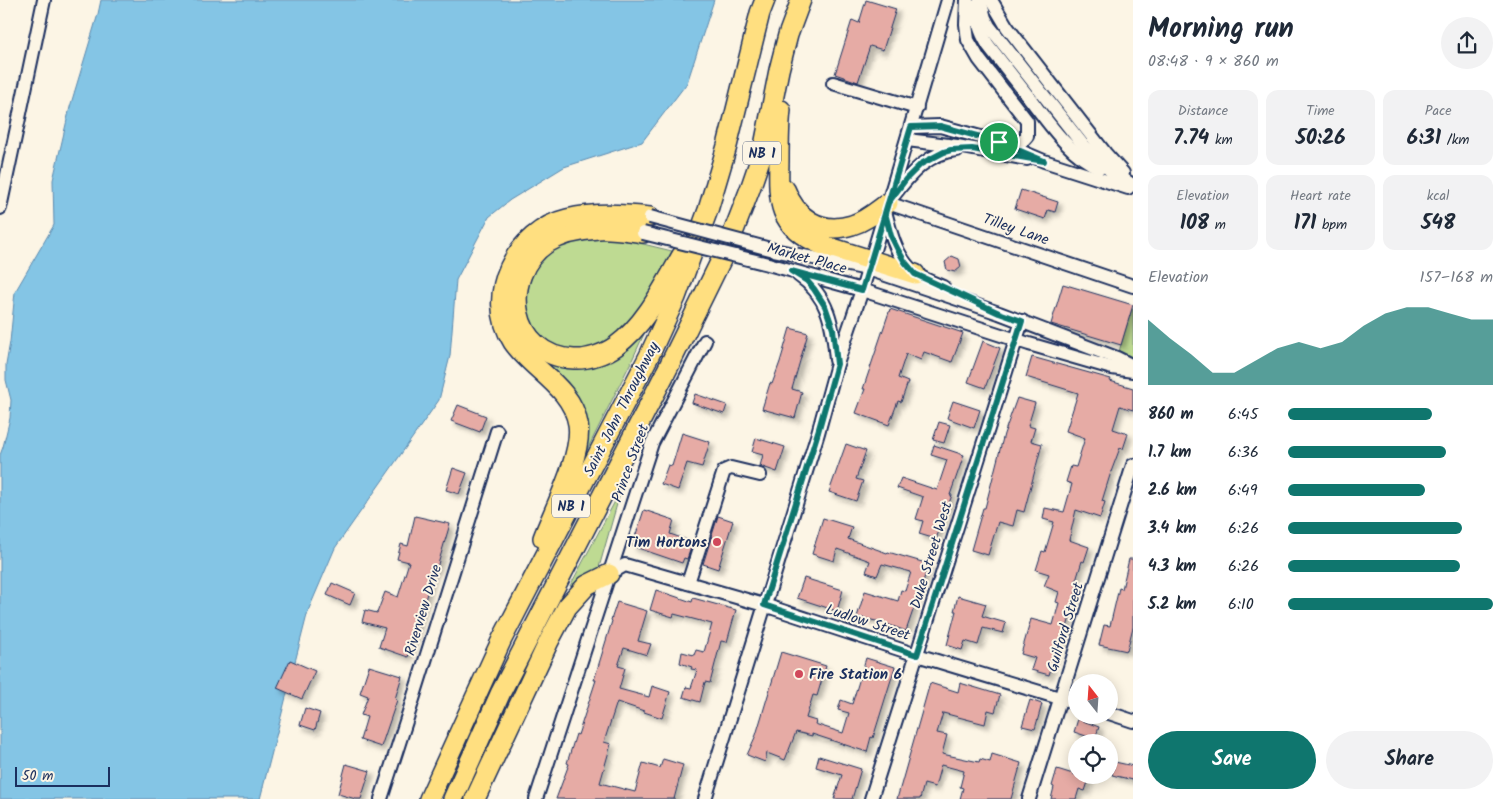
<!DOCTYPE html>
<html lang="en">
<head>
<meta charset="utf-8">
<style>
	:root { --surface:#fff; --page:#f2f2f3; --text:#1f2937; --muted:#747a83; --accent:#0f766e }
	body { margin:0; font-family:Kalam,sans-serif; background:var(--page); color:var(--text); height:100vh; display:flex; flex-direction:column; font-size:19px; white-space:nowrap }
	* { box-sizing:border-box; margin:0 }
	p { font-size:16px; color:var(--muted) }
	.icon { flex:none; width:28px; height:28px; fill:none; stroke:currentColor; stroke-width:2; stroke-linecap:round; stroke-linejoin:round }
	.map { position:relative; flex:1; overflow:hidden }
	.panel { display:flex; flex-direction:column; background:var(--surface); width:375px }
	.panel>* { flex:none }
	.needle { width:32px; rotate:343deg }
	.controls { position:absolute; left:1068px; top:674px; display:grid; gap:10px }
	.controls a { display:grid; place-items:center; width:50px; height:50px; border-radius:50%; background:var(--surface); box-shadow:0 2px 12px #0003; font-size:25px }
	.scale { position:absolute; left:15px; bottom:12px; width:95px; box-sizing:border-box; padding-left:5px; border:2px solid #1b2f5e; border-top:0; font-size:14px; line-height:18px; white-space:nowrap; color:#1b2f5e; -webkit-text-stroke:4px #fcf5e5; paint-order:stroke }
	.pin { position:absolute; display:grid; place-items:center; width:42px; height:42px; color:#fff; margin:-21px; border:2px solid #fff; border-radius:50%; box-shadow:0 1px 5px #0007 }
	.round { display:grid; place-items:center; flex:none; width:52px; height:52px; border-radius:26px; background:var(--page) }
	.summary { display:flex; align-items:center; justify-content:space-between; height:85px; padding:0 15px }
	h1 { font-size:28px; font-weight:800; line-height:38px }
	.stats { display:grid; grid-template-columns:repeat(3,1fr); gap:8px; height:85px; padding:5px 15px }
	.stats div { display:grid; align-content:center; border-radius:12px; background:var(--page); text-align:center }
	.stats b { font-size:21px; font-weight:800 }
	.stats small { font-size:14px; font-weight:400 }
	.stats p { font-size:14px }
	.chart { height:140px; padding:10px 15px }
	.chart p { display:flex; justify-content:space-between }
	.chart svg { width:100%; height:90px; margin-top:5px; fill:var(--accent); opacity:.7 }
	.action { display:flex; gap:10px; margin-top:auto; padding:10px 15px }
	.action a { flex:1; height:58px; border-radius:30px; background:var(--accent); color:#fff; font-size:20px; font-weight:800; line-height:58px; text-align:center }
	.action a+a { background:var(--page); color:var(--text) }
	ul { padding:0 15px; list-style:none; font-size:16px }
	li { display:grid; grid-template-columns:80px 60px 1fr; align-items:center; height:38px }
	li i { height:12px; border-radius:6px; background:var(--accent) }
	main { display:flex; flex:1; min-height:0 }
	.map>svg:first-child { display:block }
	.green { fill:#beda92; stroke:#6c8478 }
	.water { fill:#84c5e5; stroke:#5a89af }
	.building { fill:#e6aba5; stroke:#1b2f5e; filter:url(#shadow) }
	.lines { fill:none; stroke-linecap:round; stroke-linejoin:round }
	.minor-casing { stroke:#1b2f5e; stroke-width:16 }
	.highway-casing { stroke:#1b2f5e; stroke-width:22 }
	.minor { stroke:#fcf5e5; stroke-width:12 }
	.highway { stroke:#ffdf80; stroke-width:19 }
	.minor-bridge-casing { stroke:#1b2f5e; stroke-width:16; stroke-linecap:butt }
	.minor-bridge { stroke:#fcf5e5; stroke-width:12 }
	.route-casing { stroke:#fff; stroke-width:10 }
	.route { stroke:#0f766e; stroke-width:6 }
	.poi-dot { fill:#d1495b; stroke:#fcf5e5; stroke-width:2 }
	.labels { text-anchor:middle; stroke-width:4; stroke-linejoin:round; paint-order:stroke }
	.shield { fill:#fcf5e5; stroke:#5e6a86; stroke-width:1 }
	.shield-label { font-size:14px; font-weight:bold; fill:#1b2f5e }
	.street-label { font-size:15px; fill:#1b2f5e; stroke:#fcf5e5 }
	.poi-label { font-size:15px; font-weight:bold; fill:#1b2f5e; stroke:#fcf5e5; text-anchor:end }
</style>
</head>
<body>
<main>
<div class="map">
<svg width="1133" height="799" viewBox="0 0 1133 799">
	<defs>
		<filter id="shadow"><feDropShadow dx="4" dy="4" stdDeviation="2.5" flood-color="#0004"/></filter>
	</defs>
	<rect width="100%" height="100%" fill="#fcf5e5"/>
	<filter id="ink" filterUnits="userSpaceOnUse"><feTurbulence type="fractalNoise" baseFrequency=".02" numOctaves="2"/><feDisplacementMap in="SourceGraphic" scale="10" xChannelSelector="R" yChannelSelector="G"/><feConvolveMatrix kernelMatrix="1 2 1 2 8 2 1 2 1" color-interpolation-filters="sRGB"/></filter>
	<g filter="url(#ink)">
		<g class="green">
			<path d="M586,237L640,239L639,243L672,251C659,277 647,305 628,327C624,331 617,335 612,338C546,383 489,293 554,249C562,243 576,241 586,237Z"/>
			<polygon points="1132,309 1133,309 1133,366 1117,358"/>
			<polygon points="641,333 644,334 633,358 582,460 588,434 586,417 583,408 546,364 550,359 559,363"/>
			<polygon points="621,490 598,571 575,586 570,586"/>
		</g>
		<polygon class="water" points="101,0 714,0 687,83 642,142 564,167 510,200 489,217 456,280 450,356 439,400 335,548 308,611 260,799 0,799 0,455 3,447 10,418 11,400 6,380 6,365 10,342 15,292 54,225 53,180 70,107 98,14"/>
		<g class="building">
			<polygon points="866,0 896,9 883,50 870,46 858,82 835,74 852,20 859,23"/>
			<polygon points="1021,190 1058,202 1055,212 1048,210 1045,219 1015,209"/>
			<polygon points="952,256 959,259 961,267 955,272 947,270 945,262"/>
			<polygon points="1063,284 1133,305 1121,345 1051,324"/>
			<polygon points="890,309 963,333 952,362 924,352 921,360 906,354 898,378 908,382 901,402 898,401 889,425 856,413 865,389 863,389"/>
			<polygon points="790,328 808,333 792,389 802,392 795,418 762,409 770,383 772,384 780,362"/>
			<polygon points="983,341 1000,348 985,388 968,382"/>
			<polygon points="1032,357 1111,379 1110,381 1133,388 1133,410 1120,406 1113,429 1128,434 1123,449 1120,448 1111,472 1102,501 1105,502 1100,518 1076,510 1069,540 1089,547 1084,562 1082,561 1075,584 1078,584 1063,644 1058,643 1049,675 1031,670 1035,658 1021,654 1031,619 1053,625 1059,603 1056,602 1059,592 1044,586 1049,574 1036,570 1042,551 1045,552 1054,522 1043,519 1045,508 1064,512 1072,484 1066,482 1071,466 1076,467 1085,438 1066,431 1078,393 1026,377"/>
			<polygon points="695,394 727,405 724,414 692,403"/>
			<polygon points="1017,398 1035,403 1028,426 1035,428 1031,441 1042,444 1024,512 1017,510 1013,526 998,522 988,555 971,550 983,508 985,508 1004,434"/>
			<polygon points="953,401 980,410 974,428 947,418"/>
			<polygon points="458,405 486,416 480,432 451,421"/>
			<polygon points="939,422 950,425 944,443 933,440"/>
			<polygon points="682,433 710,442 702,467 687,463 678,490 661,484 668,465 672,466"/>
			<polygon points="756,438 785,447 777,472 760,466 763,455 752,452"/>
			<polygon points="846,444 866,451 856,479 863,481 856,501 829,492"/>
			<polygon points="934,445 964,455 950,495 952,495 936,539 919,534 923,521 916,519 923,497 897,488 901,478 937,490 947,460 931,455"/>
			<polygon points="453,468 467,473 459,494 446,490"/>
			<polygon points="644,510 674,520 670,534 693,542 687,559 684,558 682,563 632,546"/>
			<polygon points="415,516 450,524 436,571 434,570 418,623 419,624 408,657 379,647 385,628 362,622 365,610 377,613 385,592 398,597 409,562 397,559 401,544 408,546"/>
			<polygon points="718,516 733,521 718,569 703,564"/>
			<polygon points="823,518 852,527 848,539 887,553 888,552 929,564 906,631 881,622 857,617 865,591 898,601 901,590 905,591 911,572 882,564 877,576 866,572 870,561 837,549 834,561 812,554"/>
			<polygon points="1129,559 1133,559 1133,627 1127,651 1099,645 1104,625 1110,626 1119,588 1122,589"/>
			<polygon points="804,578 843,590 837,611 797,598"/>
			<polygon points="332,583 355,593 350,605 327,595"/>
			<polygon points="656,590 692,602 693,598 736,610 727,642 721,641 710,683 705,682 700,702 683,697 686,687 691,688 697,670 691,669 692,667 680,663 682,652 694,655 696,650 704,652 712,624 674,614 673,617 650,610"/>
			<polygon points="958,596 986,604 982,616 1006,623 1003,633 983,628 978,645 965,641 962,650 947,645 956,611 954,611"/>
			<polygon points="617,602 647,611 638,641 651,644 647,655 624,648 618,666 625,668 619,689 649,697 652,686 670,692 662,718 644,712 644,711 617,702 604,742 611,744 600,783 635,792 643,763 660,768 663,759 683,765 674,799 556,799 569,764 567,763 576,734 578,735 596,680 594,680 612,621 611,620"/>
			<polygon points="781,652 826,666 817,696 813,695 806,718 816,721 815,724 843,733 849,713 838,710 841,700 852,704 866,658 895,667 873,738 871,737 867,752 812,734 812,736 796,732 785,760 767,753 765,762 747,755 756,735"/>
			<polygon points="290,660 315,671 302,699 277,688"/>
			<polygon points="369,666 402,676 395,699 397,700 381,747 360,740 367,717 361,715 368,696 360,693"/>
			<polygon points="930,683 958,692 960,683 1000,695 995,712 988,710 985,724 943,713 937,733 947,735 942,754 979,762 980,759 990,762 992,754 1021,763 1011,799 960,799 963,788 960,787 964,771 941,765 935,787 924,784 920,799 897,799"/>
			<polygon points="1030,700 1042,704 1035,729 1022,726"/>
			<polygon points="305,708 320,713 315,730 300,725"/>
			<polygon points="1078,719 1099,727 1095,739 1074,732"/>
			<polygon points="819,756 861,769 852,799 834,799 842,775 816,767"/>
			<polygon points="1115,762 1133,766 1133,780 1112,775"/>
			<polygon points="346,764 370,771 361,799 356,799 338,794"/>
			<polygon points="1057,769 1089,779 1085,791 1079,789 1076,799 1051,799 1054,787 1052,786"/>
		</g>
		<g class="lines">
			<g class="minor-casing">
				<g id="minor">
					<polyline points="967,0 966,24 968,40 979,59 1027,121 1027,136 1020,144 1006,142"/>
					<polyline points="980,0 985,18 989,26 1083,145 1112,172 1133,185"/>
					<polyline points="991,0 1007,27 1105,153 1123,173"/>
					<path d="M977,5C977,22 979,30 988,45C1002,63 1017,82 1031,100C1050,125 1070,155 1100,168"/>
					<polyline points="833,83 917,108"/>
					<polyline points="911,127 940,126 999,142 1044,161 1128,188"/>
					<polyline points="907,140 957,146 1027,159"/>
					<path d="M894,195C910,174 929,152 957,150"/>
					<polyline points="888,203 1133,286"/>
					<polyline points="0,208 44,0"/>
					<path d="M886,215C891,235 897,259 915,273C922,279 934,283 943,287"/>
					<polyline points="774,250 868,269 999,313 1117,358 1133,366"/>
					<polyline points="768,264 862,290 1029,344 1112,368 1133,371"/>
					<path d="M798,275C829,296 833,325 836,360"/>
					<polyline points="609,574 625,565 764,605 917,655 1076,703"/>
					<polyline points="688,583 724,471 731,468 760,475"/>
					<polyline points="1109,713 1133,721"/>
					<polyline points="381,799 409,712 497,431"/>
					<polyline points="536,799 652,443 705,341"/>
					<polyline points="705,799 818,433 837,364 862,290 885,213 948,0"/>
					<polyline points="871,799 1022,321"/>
					<polyline points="1029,799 1133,465"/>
				</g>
			</g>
			<g class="highway-casing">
				<g id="highway">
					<path d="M781,110C779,127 779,144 779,161C778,202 778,227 820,244L915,274"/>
					<path d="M785,189C796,218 820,235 852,225C866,221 877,211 888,203"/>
					<path d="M643,233C628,231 613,228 598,229C581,230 562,234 547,243C498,276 511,357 574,359C587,360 605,354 616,346C646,324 664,286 682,255"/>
					<path d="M543,538C554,509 583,454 578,424C572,387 532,370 513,342C483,295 516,231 567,219C595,212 622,214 650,217"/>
					<polyline points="429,799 502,639 649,356 676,297 708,210 727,146 760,13 765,0"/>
					<polyline points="453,799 501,692 668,368 728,246 750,189 763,151 779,70 788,35 801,0"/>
					<polyline points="475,799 549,641 567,607 587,585 609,574"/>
				</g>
			</g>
			<use href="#minor" class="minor"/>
			<use href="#highway" class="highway"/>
			<g class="minor-bridge-casing">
				<g id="minor-bridge">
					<polyline points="650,217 774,250"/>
					<polyline points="643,233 768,264"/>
				</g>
			</g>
			<use href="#minor-bridge" class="minor-bridge"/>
		</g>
	</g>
	<g class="lines" filter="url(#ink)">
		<g class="route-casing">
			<polyline id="route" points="999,142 940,126 911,127 862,290 791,271 807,281 814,289 825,306 833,329 837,364 818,432 764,605 917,655 1022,321 999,313 915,274 905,262 898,250 891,236 885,213 888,203 906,179 921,164 944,152 951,150 972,149 1044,161 999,142"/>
		</g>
		<use href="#route" class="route"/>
	</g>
	<g class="poi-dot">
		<circle cx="717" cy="542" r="5"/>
		<circle cx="799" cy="674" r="5"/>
	</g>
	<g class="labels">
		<g class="shield">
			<rect x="743" y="141.5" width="38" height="23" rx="4"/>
			<rect x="552" y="494.5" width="38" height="23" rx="4"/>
		</g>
		<g class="shield-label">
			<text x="762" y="158">NB 1</text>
			<text x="571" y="511">NB 1</text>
		</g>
		<g class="street-label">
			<text transform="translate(1016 229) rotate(19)" y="5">Tilley Lane</text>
			<text transform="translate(807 258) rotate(15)" y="5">Market Place</text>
			<text transform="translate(621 409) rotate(-63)" y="5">Saint John Throughway</text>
			<text transform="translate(630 463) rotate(-70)" y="5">Prince Street</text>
			<text transform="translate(931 555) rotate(-73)" y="5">Duke Street West</text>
			<text transform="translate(423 610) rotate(-73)" y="5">Riverview Drive</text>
			<text transform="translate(868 622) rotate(18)" y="5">Ludlow Street</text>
			<text transform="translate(1065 627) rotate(-73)" y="5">Guilford Street</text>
		</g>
		<g class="poi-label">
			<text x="707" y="547">Tim Hortons</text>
			<text x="809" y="679" text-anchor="start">Fire Station 6</text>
		</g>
	</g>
</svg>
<div class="controls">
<a><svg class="needle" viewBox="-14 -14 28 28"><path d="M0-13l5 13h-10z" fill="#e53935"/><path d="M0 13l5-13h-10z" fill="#747a83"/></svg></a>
<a><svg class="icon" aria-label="locate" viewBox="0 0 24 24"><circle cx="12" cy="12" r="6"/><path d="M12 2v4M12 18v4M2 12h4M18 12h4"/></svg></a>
</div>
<div class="scale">50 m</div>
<div class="pin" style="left:999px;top:142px;background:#1e9e55"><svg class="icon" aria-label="arrive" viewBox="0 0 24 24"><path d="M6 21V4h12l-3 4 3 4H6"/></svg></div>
</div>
<section class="panel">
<div class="summary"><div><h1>Morning run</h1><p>08:48 · 9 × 860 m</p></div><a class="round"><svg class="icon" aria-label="share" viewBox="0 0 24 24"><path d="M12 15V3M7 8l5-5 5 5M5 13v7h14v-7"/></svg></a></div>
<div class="stats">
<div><p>Distance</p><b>7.74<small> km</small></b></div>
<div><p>Time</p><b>50:26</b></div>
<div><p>Pace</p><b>6:31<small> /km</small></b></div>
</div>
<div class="stats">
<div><p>Elevation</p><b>108<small> m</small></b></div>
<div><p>Heart rate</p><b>171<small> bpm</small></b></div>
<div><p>kcal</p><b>548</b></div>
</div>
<div class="chart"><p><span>Elevation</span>157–168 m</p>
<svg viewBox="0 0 160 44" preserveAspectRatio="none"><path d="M0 44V12L10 21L20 29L30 38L40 38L50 32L60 26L70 23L80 26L90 23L100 15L110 9L120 6L130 6L140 9L150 12L160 12V44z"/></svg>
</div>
<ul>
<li><b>860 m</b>6:45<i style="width:70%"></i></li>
<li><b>1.7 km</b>6:36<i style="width:77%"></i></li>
<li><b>2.6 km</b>6:49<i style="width:67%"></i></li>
<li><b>3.4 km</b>6:26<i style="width:85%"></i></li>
<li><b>4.3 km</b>6:26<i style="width:84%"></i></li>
<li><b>5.2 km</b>6:10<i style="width:100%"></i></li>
</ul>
<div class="action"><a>Save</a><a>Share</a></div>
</section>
</main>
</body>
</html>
